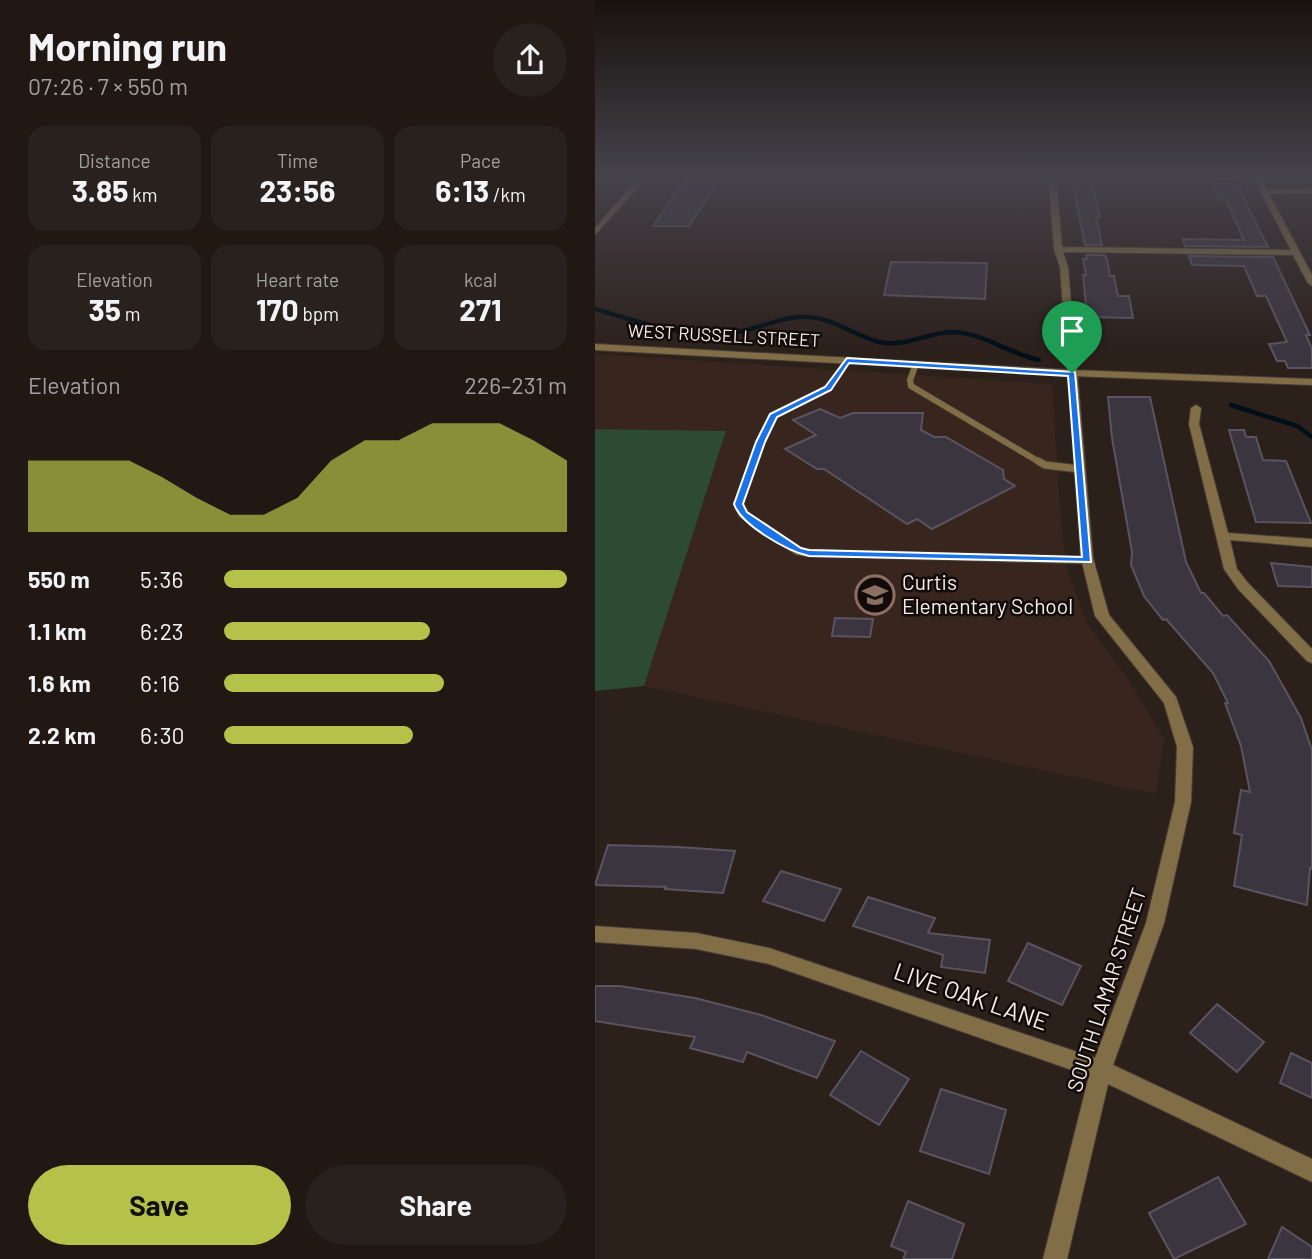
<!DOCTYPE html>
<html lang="en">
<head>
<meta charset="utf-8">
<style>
	:root { --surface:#211814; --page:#29211d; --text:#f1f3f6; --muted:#a2a0a0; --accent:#b5c24a }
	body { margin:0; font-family:Barlow,sans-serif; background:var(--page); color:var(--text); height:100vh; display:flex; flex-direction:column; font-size:26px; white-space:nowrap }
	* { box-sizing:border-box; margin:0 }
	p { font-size:23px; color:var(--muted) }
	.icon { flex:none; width:38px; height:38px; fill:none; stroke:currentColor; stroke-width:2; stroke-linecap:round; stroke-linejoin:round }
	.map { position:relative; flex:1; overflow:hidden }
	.panel { display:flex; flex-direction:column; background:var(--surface); width:595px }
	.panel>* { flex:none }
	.pin { position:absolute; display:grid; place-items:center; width:60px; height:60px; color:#fff; margin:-72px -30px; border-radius:50% 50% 50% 0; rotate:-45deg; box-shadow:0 0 7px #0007 }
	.pin .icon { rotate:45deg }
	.round { display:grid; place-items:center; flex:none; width:74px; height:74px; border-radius:37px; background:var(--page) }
	.overview { display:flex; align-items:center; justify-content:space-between; height:119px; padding:0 28px }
	h1 { font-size:38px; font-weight:700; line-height:52px }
	.figures { display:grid; grid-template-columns:repeat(3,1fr); gap:10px; height:119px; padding:7px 28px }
	.figures div { display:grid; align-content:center; border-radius:18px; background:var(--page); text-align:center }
	.figures b { font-size:30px; font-weight:700 }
	.figures small { font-size:19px; font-weight:400 }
	.figures p { font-size:19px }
	.chart { height:196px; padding:14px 28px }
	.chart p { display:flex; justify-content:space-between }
	.chart svg { width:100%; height:126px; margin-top:7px; fill:var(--accent); opacity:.7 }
	.button { display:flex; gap:14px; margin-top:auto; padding:14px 28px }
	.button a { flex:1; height:80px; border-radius:42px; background:var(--accent); color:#111; font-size:28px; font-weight:700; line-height:80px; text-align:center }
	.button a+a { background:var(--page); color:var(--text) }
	ul { padding:0 28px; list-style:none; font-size:23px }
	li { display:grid; grid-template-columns:112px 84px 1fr; align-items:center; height:52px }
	li i { height:18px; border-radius:9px; background:var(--accent) }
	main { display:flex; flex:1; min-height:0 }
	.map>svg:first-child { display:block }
	.built { fill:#38251d }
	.green { fill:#2d4a33 }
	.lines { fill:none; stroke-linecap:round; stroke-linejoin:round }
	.stream { stroke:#010f18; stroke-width:4.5 }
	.building { fill:#3b3540; stroke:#5a5460; stroke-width:2 }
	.service-far2-casing { stroke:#483d38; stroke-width:5 }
	.service-far1-casing { stroke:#483d38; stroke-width:7 }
	.service-casing { stroke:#483d38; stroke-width:9 }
	.minor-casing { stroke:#483d38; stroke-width:2 }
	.tertiary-casing { stroke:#483d38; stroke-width:2 }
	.service-far2 { stroke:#816e46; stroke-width:4.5 }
	.service-far1 { stroke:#816e46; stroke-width:6 }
	.service { stroke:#816e46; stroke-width:7 }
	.minor { fill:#816e46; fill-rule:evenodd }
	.tertiary { fill:#816e46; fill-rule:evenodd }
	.route { fill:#1a73e8; stroke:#fff; stroke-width:2; fill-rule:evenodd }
	.labels { text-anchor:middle; stroke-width:5; stroke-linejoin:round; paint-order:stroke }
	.far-street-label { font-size:18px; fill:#f7eeeb; stroke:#110b09 }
	.poi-label { font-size:21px; fill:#f7eeeb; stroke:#110b09; text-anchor:start }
	.street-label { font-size:21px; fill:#f7eeeb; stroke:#110b09 }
	.near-street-label { font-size:24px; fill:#f7eeeb; stroke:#110b09 }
</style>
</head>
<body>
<main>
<section class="panel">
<div class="overview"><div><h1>Morning run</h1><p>07:26 · 7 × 550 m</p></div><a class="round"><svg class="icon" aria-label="share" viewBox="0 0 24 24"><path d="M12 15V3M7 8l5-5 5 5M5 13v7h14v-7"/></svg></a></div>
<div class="figures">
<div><p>Distance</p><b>3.85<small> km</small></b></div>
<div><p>Time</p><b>23:56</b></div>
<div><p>Pace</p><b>6:13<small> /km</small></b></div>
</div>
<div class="figures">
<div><p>Elevation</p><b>35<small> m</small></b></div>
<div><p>Heart rate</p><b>170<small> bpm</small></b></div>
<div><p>kcal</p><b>271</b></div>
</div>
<div class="chart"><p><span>Elevation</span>226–231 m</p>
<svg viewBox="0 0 160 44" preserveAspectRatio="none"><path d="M0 44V19L10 19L20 19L30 19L40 25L50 32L60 38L70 38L80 32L90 19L100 12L110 12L120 6L130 6L140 6L150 12L160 19V44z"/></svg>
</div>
<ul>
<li><b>550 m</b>5:36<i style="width:100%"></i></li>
<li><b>1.1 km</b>6:23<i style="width:60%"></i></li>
<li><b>1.6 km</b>6:16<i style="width:64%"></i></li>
<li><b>2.2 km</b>6:30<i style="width:55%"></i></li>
</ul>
<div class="button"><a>Save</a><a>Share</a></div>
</section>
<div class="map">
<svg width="717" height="1259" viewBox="0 0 717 1259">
	<rect width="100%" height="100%" fill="#2c201b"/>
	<polygon class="built" points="0,354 457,384 466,524 472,569 491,622 533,679 569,739 561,794 49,686 131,431 0,429"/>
	<polygon class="green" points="0,429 131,431 49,686 0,691"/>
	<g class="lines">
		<g class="stream">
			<path d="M0,309C44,322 89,338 136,333C163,330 187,315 214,317C240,319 260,336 284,342C310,348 333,332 358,332C388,333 415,354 444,360"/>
			<polyline points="636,405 702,426 717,437"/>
		</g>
	</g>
	<g class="building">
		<polygon points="92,177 126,177 94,226 58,226"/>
		<polygon points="477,181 496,182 505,217 501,217 507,245 490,245"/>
		<polygon points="618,183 641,183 673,247 590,246 588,239 649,240 631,200 624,200"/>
		<polygon points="491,255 509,255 512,259 515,276 519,276 523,296 534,296 538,318 492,317 488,275 491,275 488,259 492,259"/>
		<polygon points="594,256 678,257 715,335 711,335 717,349 717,368 693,368 690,361 682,361 674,344 692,342 671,296 662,296 649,266 597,265"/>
		<polygon points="296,262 392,263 390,299 289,295"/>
		<polygon points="513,397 555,397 591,562 606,593 609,593 628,616 632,615 674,661 706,718 717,750 717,869 715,868 712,905 639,886 647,835 639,833 646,790 655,792 646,746 630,703 633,703 618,673 571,619 568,620 549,596 536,565 537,552 517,438"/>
		<polygon points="225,409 245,418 258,413 328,413 326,430 339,437 351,437 408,470 409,479 420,486 337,529 322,519 312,524 229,469 222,469 190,449 221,435 198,420"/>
		<polygon points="634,430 649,430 651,437 661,437 668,460 691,461 716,523 661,522"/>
		<polygon points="676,563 717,567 717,587 683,586"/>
		<polygon points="240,618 278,619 275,637 237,636"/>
		<polygon points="13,845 84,847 140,851 128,893 70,889 71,887 0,885"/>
		<polygon points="186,871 246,889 229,921 168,901"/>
		<polygon points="273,897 340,918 333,933 395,940 390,973 346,967 348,955 258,926"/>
		<polygon points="433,943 486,966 467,1005 413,981"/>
		<polygon points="0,986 25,986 100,998 166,1015 240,1041 222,1078 152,1052 148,1062 95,1048 100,1037 0,1021"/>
		<polygon points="622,1004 669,1042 642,1072 595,1033"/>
		<polygon points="266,1051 314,1079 284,1125 235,1095"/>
		<polygon points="696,1053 717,1063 717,1098 685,1083"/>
		<polygon points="346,1089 411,1110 394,1174 325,1151"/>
		<polygon points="623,1177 651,1224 579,1259 554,1213"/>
		<polygon points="313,1201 369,1224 357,1259 308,1259 311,1252 296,1246"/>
		<polygon points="687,1227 717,1247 717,1259 673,1259"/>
	</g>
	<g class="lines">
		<g class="service-far2-casing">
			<polyline id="service-far2" points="669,192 717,191"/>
		</g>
		<g class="service-far1-casing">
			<g id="service-far1">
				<polyline points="321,364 315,380 316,386 446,463"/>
				<polyline points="158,463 178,415 233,388 252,361"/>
			</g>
		</g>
		<g class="service-casing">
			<g id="service">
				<polyline points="159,461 143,504 147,514 202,551 214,553 492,560"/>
				<polyline points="443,461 450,465 484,469"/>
			</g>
		</g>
		<g class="minor-casing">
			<g id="minor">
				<polygon points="46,175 54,175 0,235 0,228"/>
				<polygon points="453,175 461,175 467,247 696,250 659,179 513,177 509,175 664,175 717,275 717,286 713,283 698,255 468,252 473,267 498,558 514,615 581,697 598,747 596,802 569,923 518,1065 717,1159 717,1182 513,1084 472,1259 448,1259 494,1076 174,964 101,949 0,942 0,926 101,933 174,948 500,1058 551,923 580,802 582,747 569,703 500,616 486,558 465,267 459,249"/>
				<polygon points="601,405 606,408 604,424 633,533 717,539 717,547 635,540 642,569 653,583 717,649 717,663 712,661 643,589 629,569 594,424 596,408"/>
			</g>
		</g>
		<g class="tertiary-casing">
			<polygon id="tertiary" points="0,344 477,370 717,379 717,385 477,376 0,350"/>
		</g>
		<use href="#service-far2" class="service-far2"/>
		<use href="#service-far1" class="service-far1"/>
		<use href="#service" class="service"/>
		<use href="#minor" class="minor"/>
		<use href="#tertiary" class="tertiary"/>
	</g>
	<linearGradient id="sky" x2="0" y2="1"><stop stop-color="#18120f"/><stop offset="0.5" stop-color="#45424a"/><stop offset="1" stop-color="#45424a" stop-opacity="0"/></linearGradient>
	<rect width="717" height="351" fill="url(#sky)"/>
	<path class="route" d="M252,358L480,372L496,562L214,556C192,551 146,525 139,504L161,442L175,414L230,387ZM254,363L473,376L487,557L214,550L206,548L152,512L148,504L170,442L182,417L236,390Z"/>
	<defs>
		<g id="school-ring" transform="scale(2.0125)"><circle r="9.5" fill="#110b09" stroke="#8d6e63" stroke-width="1.5"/><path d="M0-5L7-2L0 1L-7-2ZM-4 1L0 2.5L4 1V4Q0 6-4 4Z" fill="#8d6e63"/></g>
	</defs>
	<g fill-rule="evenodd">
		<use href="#school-ring" x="280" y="595"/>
	</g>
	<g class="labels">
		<g class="far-street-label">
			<text transform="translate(129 336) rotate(3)" y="6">WEST RUSSELL STREET</text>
		</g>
		<g class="poi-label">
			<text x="307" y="590">Curtis<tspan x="307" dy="24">Elementary School</tspan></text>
		</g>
		<g class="street-label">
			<text transform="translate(512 990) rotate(-72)" y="7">SOUTH LAMAR STREET</text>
		</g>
		<g class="near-street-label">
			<text transform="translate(376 997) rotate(19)" y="8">LIVE OAK LANE</text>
		</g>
	</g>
</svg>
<div class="pin" style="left:477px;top:373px;background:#1e9e55"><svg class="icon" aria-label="arrive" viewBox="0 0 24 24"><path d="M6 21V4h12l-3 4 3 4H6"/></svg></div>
</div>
</main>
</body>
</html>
